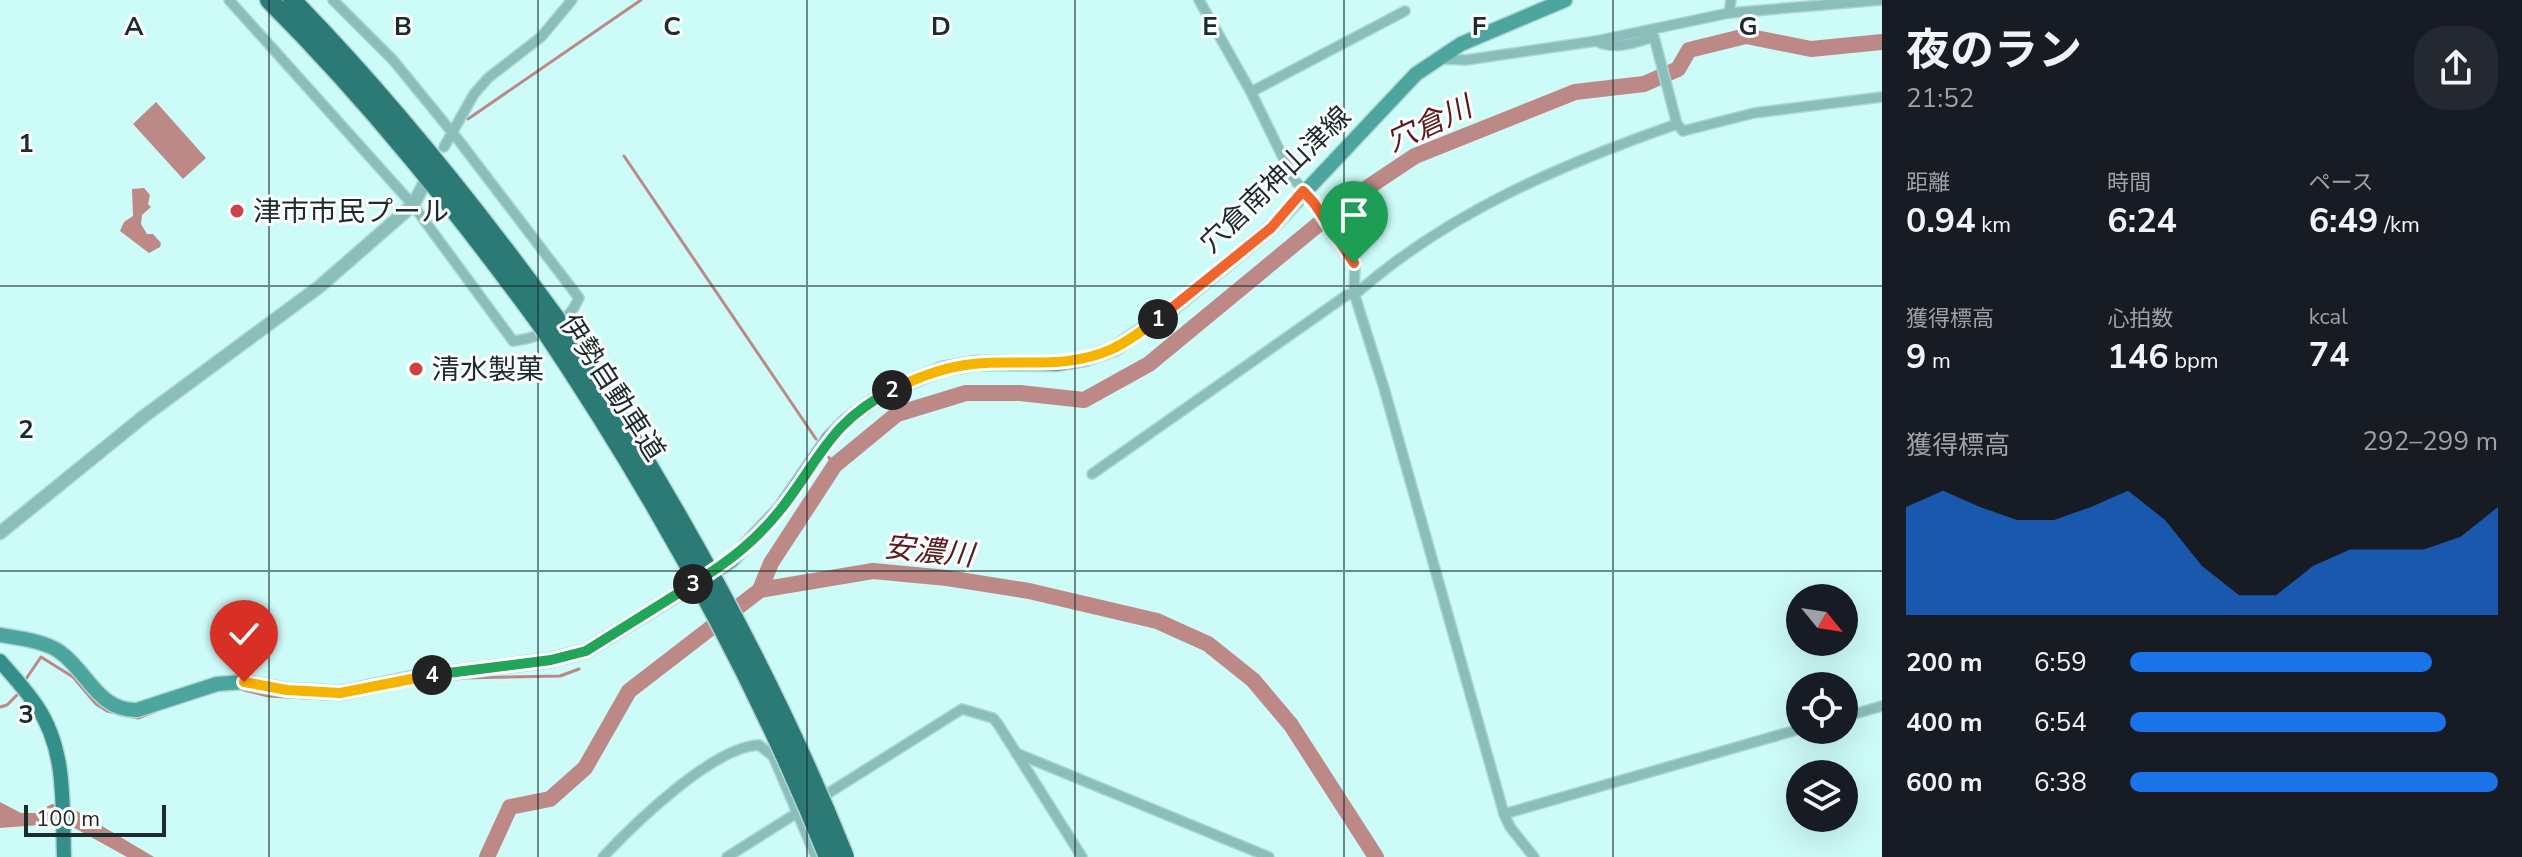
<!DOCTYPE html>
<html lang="ja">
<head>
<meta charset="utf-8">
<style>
	:root { --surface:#171b24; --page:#242831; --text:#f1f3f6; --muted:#9ea1a6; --accent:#1a73e8 }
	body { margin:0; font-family:"Nunito Sans","Noto Sans JP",sans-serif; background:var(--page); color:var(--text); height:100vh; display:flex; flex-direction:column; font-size:30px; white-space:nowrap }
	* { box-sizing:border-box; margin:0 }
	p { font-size:26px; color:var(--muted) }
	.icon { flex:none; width:44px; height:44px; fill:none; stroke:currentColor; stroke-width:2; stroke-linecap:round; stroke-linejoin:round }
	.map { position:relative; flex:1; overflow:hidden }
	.details { display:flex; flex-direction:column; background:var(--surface); width:640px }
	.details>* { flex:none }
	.needle { width:52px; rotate:120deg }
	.controls { position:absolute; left:1786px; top:584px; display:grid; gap:16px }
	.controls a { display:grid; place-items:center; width:72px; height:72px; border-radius:50%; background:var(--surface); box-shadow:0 8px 32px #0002; font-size:40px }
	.scale { position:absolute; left:24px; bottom:20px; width:142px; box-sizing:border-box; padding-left:8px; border:4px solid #1a2c2b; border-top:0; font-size:22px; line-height:28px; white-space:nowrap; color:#1a2c2b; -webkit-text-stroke:6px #fdfdfd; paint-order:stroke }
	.pin { position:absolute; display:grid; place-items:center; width:68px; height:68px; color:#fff; margin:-82px -34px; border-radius:50% 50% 50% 0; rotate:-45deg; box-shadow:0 0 8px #0007 }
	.pin .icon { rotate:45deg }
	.km { position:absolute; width:40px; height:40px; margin:-20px; border-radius:50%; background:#222; color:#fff; font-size:22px; line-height:40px; text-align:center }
	.round { display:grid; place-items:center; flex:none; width:84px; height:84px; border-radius:32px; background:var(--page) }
	.headline { display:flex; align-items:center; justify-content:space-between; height:136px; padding:0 24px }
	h1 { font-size:44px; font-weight:700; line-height:60px }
	.figures { display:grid; grid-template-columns:repeat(3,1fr); gap:12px; height:136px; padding:8px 24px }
	.figures div { display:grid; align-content:center }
	.figures b { font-size:34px; font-weight:700 }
	.figures small { font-size:22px; font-weight:400 }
	.figures p { font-size:22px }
	.chart { height:224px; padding:16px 24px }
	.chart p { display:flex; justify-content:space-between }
	.chart svg { width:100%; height:144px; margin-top:8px; fill:var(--accent); opacity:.7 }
	ul { padding:0 24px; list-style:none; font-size:26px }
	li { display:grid; grid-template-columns:128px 96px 1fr; align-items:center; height:60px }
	li i { height:20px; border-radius:10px; background:var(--accent) }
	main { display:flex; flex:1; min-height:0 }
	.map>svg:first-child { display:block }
	.water { fill:#bd8986 }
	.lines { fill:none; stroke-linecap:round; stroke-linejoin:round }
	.stream { stroke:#bd8986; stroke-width:3 }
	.river { stroke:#bd8986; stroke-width:16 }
	.minor-casing { stroke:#add6d3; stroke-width:12 }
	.tertiary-casing { stroke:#add6d3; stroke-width:15 }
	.secondary-casing { stroke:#add6d3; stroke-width:17 }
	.primary-casing { stroke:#add6d3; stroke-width:17 }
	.motorway-casing { stroke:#add6d3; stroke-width:21 }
	.minor { stroke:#89bebb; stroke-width:9 }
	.tertiary { stroke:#89bebb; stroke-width:12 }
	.secondary { stroke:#4da5a0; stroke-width:14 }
	.primary { stroke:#348e8a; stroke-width:14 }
	.motorway { stroke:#2c7a76; stroke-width:18 }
	.motorway-bridge-casing { stroke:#add6d3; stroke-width:21; stroke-linecap:butt }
	.motorway-bridge { stroke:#2c7a76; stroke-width:18 }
	.split-1-casing { stroke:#fff; stroke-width:16 }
	.split-2-casing { stroke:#fff; stroke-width:16 }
	.split-3-casing { stroke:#fff; stroke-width:16 }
	.split-4-casing { stroke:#fff; stroke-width:16 }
	.split-5-casing { stroke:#fff; stroke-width:16 }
	.split-1 { stroke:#f0652b; stroke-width:10 }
	.split-2 { stroke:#f5b400; stroke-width:10 }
	.split-3 { stroke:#22a559; stroke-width:10 }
	.split-4 { stroke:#22a559; stroke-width:10 }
	.split-5 { stroke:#f5b400; stroke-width:10 }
	.grid { fill:none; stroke:#1a2c2b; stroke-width:2; stroke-opacity:0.55 }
	.poi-dot { fill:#d04146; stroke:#fdfdfd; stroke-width:3 }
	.labels { text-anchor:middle; stroke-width:6; stroke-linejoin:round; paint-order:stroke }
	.street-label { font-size:28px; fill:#1a2c2b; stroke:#fdfdfd }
	.poi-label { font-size:28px; fill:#1a2c2b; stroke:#fdfdfd; text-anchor:start }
	.water-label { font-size:30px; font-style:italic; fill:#5b1b1d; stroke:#fdfdfd }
	.grid-label { font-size:26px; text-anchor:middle; font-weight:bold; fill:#1a2c2b; stroke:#fdfdfd; stroke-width:6; stroke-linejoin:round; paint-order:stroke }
</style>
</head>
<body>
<main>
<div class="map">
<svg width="1882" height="857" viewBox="0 0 1882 857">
	<rect width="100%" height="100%" fill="#cdfbf8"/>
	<g class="water">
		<polygon points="156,102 206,158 183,179 133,124"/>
		<polygon points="144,188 150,195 148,204 151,207 142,215 141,224 147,234 153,234 161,243 160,247 149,253 120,231 124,222 133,216 132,189"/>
		<polygon points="0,802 21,813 34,813 52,804 70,807 154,857 127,857 71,826 53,824 0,828"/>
		<polygon points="508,803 512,814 495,857 482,857"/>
	</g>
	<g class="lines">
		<g class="stream">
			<polyline points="468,119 641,0"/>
			<polyline points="624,156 816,439"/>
			<polyline points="826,454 835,465"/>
			<polyline points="461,678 560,676 579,669"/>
			<polyline points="26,679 41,657 73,677 96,704 107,711 138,718 156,711"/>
			<polyline points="240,689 268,696 327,699"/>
			<polyline points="346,698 421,683"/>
			<polyline points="0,707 7,705 17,695"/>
		</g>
		<g class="river">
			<polyline points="760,590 771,563 835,465 897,414 966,393 1020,393 1084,400 1149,364 1343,204 1415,156 1575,92 1644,84 1678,69 1689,50 1746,36 1811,49 1882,42"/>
			<polyline points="487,857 510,807 550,799 585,768 629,691 760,590 873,571 947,578 1029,591 1157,621 1208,644 1253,680 1291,725 1376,857"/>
		</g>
		<g class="minor-casing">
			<g id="minor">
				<path d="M229,0L413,205L513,341C542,338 568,324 579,298L460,142L393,60L333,0"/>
				<polyline points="1199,0 1251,92 1293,178 1314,203 1355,267 1354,293 1384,388 1504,814 1510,827 1534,857"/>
				<polyline points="1729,13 1731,0"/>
				<path d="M1596,41C1615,51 1635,42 1654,37L1677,124L1683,131L1754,113L1882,97"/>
				<polyline points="1440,59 1466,60 1596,41 1729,13 1882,0"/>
				<polyline points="1251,92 1405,11"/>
				<polyline points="444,147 474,94 488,78 541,37 572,0"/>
				<path d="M1092,474L1347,295L1359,291C1451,211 1563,164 1677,124"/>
				<polyline points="1844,717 1882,706"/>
				<polyline points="1016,753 1269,857"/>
				<polyline points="1504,814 1800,729"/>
				<path d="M603,857C635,823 713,747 759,745L773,756L816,857"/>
				<polyline points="727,857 962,709 993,718 998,724 1082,857"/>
			</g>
		</g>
		<g class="tertiary-casing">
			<polyline id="tertiary" points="0,533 143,417 319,287 413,205 423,186"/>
		</g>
		<g class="secondary-casing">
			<path id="secondary" d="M0,635C18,638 45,641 60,652C88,672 98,711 137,710L217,684L244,682L287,690L340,693L417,677L551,660L586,651L731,561L780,509L829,438L846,421L873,401L905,384L942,369L977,363L1057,364L1085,359L1114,349L1168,312L1271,228L1416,74L1461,44L1565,0"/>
		</g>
		<g class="primary-casing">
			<path id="primary" d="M0,661C12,675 25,689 36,705C67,750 62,804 64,857"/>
		</g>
		<g class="motorway-casing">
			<g id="motorway">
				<path d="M269,0C370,101 458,211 542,326"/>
				<path d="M292,0C389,99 474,206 555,317"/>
			</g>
		</g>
		<use href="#minor" class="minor"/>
		<use href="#tertiary" class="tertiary"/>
		<use href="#secondary" class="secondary"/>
		<use href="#primary" class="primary"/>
		<use href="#motorway" class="motorway"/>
		<g class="motorway-bridge-casing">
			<g id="motorway-bridge">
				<path d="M555,317C668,488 769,667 845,857"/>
				<path d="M542,326C654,493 753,670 828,857"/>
			</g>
		</g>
		<use href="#motorway-bridge" class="motorway-bridge"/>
	</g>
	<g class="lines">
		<g class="split-1-casing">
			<polyline id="split-1" points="1158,319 1271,228 1303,191 1314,203 1354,263"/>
		</g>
		<g class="split-2-casing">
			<path id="split-2" d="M892,390C918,377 944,367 973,364C1021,359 1066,370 1112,349C1128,342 1144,329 1158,319"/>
		</g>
		<g class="split-3-casing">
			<path id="split-3" d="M693,584C728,562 755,542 781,509C821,458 829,423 892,390"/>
		</g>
		<g class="split-4-casing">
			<polyline id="split-4" points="432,675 551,660 586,651 693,584"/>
		</g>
		<g class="split-5-casing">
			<polyline id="split-5" points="244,682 287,690 340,693 432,675"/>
		</g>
		<use href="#split-1" class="split-1"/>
		<use href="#split-2" class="split-2"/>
		<use href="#split-3" class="split-3"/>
		<use href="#split-4" class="split-4"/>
		<use href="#split-5" class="split-5"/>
	</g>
	<path class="grid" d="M269,0V857M538,0V857M807,0V857M1075,0V857M1344,0V857M1613,0V857M0,286H1882M0,571H1882"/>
	<g class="poi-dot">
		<circle cx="237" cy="211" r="8"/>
		<circle cx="416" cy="369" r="8"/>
	</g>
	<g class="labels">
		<g class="street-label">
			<text transform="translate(1275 179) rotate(-44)" y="10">穴倉南神山津線</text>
			<text transform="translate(613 387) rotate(57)" y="10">伊勢自動車道</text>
		</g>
		<g class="poi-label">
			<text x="253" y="221">津市市民プール</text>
			<text x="432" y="379">清水製菓</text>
		</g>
		<g class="water-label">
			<text transform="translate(1429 124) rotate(-25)" y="10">穴倉川</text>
			<text transform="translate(929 551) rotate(6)" y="10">安濃川</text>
		</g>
	</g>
	<g class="grid-label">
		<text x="134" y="35">A</text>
		<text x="403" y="35">B</text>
		<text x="672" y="35">C</text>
		<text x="941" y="35">D</text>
		<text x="1210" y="35">E</text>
		<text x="1479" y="35">F</text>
		<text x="1748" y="35">G</text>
		<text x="26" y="152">1</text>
		<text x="26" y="438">2</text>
		<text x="26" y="723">3</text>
	</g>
</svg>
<div class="controls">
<a><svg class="needle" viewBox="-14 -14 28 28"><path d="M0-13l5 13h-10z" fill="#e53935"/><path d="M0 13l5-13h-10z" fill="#9ea1a6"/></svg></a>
<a><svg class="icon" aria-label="locate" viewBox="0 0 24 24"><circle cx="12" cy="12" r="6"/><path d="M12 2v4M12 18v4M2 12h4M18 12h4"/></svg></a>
<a><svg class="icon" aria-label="layers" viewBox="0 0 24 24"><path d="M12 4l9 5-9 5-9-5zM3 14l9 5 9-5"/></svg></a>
</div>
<div class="scale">100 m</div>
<div class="pin" style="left:1354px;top:263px;background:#1e9e55"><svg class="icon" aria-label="arrive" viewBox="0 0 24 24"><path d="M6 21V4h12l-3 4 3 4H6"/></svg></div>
<div class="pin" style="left:244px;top:682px;background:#d93025"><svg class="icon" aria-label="check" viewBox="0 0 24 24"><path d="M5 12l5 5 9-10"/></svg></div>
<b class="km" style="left:1158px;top:319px">1</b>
<b class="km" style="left:892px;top:390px">2</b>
<b class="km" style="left:693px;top:584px">3</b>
<b class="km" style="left:432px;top:675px">4</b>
</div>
<section class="details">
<div class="headline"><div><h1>夜のラン</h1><p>21:52</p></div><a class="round"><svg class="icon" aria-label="share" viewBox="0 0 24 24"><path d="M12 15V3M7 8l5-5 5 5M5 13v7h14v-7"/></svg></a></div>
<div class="figures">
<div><p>距離</p><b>0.94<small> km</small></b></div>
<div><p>時間</p><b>6:24</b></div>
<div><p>ペース</p><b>6:49<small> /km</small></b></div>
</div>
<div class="figures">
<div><p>獲得標高</p><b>9<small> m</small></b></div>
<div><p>心拍数</p><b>146<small> bpm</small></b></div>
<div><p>kcal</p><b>74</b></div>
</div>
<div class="chart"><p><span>獲得標高</span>292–299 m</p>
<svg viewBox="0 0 160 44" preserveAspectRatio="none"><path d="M0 44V11L10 6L20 11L30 15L40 15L50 11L60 6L70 15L80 29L90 38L100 38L110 29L120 24L130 24L140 24L150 20L160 11V44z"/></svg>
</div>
<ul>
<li><b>200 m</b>6:59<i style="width:82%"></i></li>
<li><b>400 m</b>6:54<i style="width:86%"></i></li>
<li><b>600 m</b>6:38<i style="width:100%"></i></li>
</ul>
</section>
</main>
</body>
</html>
